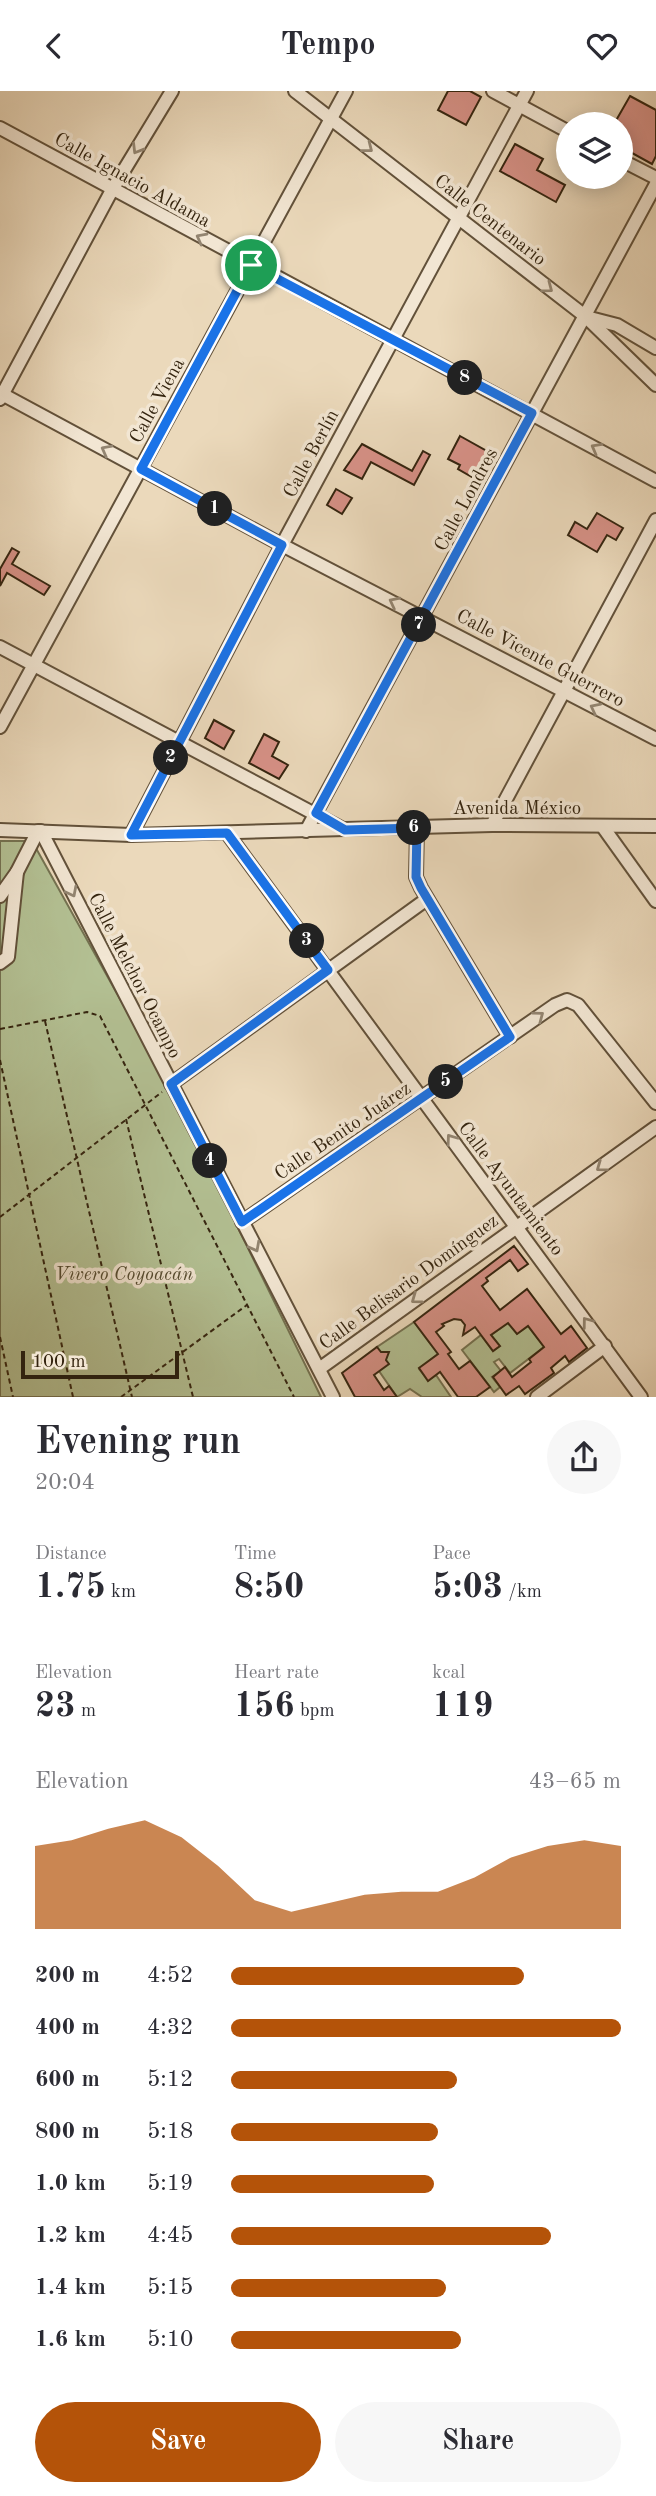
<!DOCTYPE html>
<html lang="en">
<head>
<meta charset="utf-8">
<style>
	:root { --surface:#fff; --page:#f7f7f7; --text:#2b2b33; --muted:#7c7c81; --accent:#b45309 }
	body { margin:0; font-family:"Old Standard TT",serif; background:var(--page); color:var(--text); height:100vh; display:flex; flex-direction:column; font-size:26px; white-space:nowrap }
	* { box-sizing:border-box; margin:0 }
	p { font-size:23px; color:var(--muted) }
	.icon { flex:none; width:38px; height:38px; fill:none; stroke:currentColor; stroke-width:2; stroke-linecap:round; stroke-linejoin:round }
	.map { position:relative; height:1306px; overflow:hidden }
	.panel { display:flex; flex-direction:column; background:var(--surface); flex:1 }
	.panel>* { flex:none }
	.tools { position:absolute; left:556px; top:21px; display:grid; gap:14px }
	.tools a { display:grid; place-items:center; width:77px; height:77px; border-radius:50%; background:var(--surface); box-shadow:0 4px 18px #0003; font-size:35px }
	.scale { position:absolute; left:21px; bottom:18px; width:158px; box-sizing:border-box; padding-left:7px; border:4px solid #34240f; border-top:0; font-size:19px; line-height:24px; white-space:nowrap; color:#34240f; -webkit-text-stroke:5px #f2e6d3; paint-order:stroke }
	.pin { position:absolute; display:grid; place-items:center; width:60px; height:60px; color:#fff; margin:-30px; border:4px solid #fff; border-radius:50%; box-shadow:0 2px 7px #0007 }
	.km { position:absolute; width:35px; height:35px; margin:-18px; border-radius:50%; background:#222; color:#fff; font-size:19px; line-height:35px; text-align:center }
	.round { display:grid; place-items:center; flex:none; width:74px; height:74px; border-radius:37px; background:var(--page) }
	.head { display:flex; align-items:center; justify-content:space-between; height:119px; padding:0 35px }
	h1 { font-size:38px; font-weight:700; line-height:52px }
	.metrics { display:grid; grid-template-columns:repeat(3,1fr); gap:10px; height:119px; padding:7px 35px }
	.metrics div { display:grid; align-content:center }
	.metrics b { font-size:35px; font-weight:700 }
	.metrics small { font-size:19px; font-weight:400 }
	.metrics p { font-size:19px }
	.chart { height:196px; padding:14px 35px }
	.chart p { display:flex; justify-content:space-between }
	.chart svg { width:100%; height:126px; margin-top:7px; fill:var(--accent); opacity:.7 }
	.primary-button { display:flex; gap:14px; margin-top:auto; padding:14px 35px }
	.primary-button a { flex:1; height:80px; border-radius:42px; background:var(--accent); color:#fff; font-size:28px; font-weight:700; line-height:80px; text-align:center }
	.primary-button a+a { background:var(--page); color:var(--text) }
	ul { padding:0 35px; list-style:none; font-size:23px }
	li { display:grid; grid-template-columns:112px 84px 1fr; align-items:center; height:52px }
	li i { height:18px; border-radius:9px; background:var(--accent) }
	header { display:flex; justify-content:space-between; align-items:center; height:91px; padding:0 35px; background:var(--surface); font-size:32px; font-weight:700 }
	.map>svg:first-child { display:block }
	.green { fill:#b3c093; stroke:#747251; stroke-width:2 }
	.building { fill:#d79187; stroke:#34240f; stroke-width:2 }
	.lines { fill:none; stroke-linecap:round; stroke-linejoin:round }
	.minor-casing { stroke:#62513a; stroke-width:16 }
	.path { stroke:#34240f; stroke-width:2; stroke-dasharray:5 3.5; stroke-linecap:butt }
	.minor { stroke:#f2e6d3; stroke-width:12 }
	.oneway { stroke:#938571 }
	.route-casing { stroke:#fff; stroke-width:14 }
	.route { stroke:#1a73e8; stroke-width:9 }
	.labels { text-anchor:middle; stroke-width:7; stroke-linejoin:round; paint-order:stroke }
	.street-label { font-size:19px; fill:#34240f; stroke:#f2e6d3 }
	.park-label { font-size:19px; font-style:italic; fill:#544b30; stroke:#f2e6d3 }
</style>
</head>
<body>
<header><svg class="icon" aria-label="back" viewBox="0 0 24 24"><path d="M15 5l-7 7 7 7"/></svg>Tempo<svg class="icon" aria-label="heart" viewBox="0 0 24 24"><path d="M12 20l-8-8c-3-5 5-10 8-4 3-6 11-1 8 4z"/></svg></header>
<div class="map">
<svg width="656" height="1306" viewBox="0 0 656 1306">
	<rect width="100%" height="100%" fill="#ebd9bb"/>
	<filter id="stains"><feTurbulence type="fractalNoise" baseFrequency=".00286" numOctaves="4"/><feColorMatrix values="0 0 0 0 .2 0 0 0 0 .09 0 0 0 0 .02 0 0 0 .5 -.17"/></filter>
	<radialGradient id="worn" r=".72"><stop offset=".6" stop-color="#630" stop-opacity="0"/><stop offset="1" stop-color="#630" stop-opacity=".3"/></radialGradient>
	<g class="green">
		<polygon points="0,750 32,750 169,996 321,1306 0,1306"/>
		<polygon points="414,1231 438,1263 419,1278 428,1289 436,1284 451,1306 422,1306 410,1298 397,1306 379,1280 382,1263 377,1256"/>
		<polygon points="508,1232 517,1243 528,1235 544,1256 510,1282 499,1268 494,1271 501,1280 492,1286 500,1296 494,1301 462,1259 481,1244 493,1260 499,1255 491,1244"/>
	</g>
	<g class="building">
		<polygon points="448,0 470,0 481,6 466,34 438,19"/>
		<polygon points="630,5 656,19 656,65 652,73 621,56 621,33 614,33"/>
		<polygon points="515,53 543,68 537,79 565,94 556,111 500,80"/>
		<polygon points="460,345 492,363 477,389 458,378 460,374 448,368"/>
		<polygon points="362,353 412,380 423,360 430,364 414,394 371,371 362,388 344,379"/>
		<polygon points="336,398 352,407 342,423 327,414"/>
		<polygon points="597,422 623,437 616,449 607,444 597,461 568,444 575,431 587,438"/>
		<polygon points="12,457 19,461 12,473 50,495 44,504 7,482 0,495 0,478"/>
		<polygon points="214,629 234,640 224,658 205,647"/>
		<polygon points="264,643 279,651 272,665 288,674 279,688 249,672"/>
		<polygon points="514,1155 528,1173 518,1180 510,1169 486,1187 488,1190 482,1195 500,1219 527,1198 561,1243 571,1235 587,1257 569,1271 565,1265 551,1277 554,1282 525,1303 519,1295 506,1304 493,1286 505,1276 512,1286 531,1271 529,1268 544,1256 528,1235 517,1243 508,1232 491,1244 500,1255 493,1260 475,1236 463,1244 465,1234 461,1229 454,1228 442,1233 444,1235 436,1241 451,1261 448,1263 459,1278 470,1270 490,1296 476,1306 458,1306 440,1281 428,1290 419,1277 438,1263 414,1231"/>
		<polygon points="377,1256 381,1261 389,1261 386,1269 389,1273 374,1284 384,1299 389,1295 397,1306 355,1306 342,1282"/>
	</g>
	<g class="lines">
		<g class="minor-casing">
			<g id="minor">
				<polyline points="295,0 585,225 656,294"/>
				<polyline points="493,0 569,41"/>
				<polyline points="0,37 656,390"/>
				<polyline points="621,69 656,87"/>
				<polyline points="586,226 617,234 656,257"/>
				<polyline points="0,302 282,454 656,648"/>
				<polyline points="0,308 112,99 172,0"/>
				<polyline points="0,556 343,738"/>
				<polyline points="0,636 346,0"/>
				<polyline points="492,734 656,429"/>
				<polyline points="603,736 656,810"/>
				<polyline points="417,737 416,786 421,797 510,946"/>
				<polyline points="0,739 131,744 492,734 656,735"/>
				<polyline points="41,740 333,1306"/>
				<polyline points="306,740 656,93"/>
				<polyline points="227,742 641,1306"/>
				<polyline points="131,744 282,454 527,0"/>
				<polyline points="0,805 17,781 38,740"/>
				<polyline points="0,872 8,866 17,781"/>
				<polyline points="171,993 427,808"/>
				<polyline points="242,1131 555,914 567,909 578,914 656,1012"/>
				<polyline points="319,1278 656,1036"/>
				<polyline points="537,1306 605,1255"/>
			</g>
		</g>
		<g class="path">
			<polyline points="45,930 132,1306"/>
			<polyline points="0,938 87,921 100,925 294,1306"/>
			<polyline points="0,969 73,1306"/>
			<polyline points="126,1028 193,1306"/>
			<polyline points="0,1126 162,1001"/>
			<polyline points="0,1246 13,1306"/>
			<polyline points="121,1306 247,1214"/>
		</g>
		<use href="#minor" class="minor"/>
	</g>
	<defs><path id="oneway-chevron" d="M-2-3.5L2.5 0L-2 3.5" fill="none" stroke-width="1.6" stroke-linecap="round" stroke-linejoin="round" transform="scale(1.75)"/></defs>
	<g class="oneway">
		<use href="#oneway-chevron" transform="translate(368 57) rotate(38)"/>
		<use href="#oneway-chevron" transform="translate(137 58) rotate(121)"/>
		<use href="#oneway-chevron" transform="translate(201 147) rotate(-152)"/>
		<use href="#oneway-chevron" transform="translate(548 197) rotate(37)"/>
		<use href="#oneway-chevron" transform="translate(596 357) rotate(-151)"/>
		<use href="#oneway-chevron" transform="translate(106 359) rotate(-152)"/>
		<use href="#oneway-chevron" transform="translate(394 511) rotate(-153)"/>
		<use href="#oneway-chevron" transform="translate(595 617) rotate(-153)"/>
		<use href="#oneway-chevron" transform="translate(72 801) rotate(63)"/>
		<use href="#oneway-chevron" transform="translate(539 925) rotate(-37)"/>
		<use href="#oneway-chevron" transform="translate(451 1048) rotate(-126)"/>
		<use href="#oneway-chevron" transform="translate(601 1076) rotate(144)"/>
		<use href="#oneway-chevron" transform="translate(255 1156) rotate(62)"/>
		<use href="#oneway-chevron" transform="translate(416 1208) rotate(144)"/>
		<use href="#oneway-chevron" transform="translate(587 1231) rotate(-127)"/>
	</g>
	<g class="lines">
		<g class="route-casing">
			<polygon id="route" points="251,174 532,322 316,722 345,739 417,737 416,786 421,797 510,946 242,1131 171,993 328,879 227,742 131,744 282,454 141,378"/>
		</g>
		<use href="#route" class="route"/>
	</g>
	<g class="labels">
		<g class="street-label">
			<text transform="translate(133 88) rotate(29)" y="7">Calle Ignacio Aldama</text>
			<text transform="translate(491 128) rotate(38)" y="7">Calle Centenario</text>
			<text transform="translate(156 309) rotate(-61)" y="7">Calle Viena</text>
			<text transform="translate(310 362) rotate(-62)" y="7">Calle Berlín</text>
			<text transform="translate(465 408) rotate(-62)" y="7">Calle Londres</text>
			<text transform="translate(541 566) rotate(28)" y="7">Calle Vicente Guerrero</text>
			<text x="517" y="723">Avenida México</text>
			<text transform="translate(136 884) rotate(63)" y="7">Calle Melchor Ocampo</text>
			<text transform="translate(342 1039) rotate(-34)" y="7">Calle Benito Juárez</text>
			<text transform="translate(512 1097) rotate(53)" y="7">Calle Ayuntamiento</text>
			<text transform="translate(408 1190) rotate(-36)" y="7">Calle Belisario Domínguez</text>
		</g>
		<g class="park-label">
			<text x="124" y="1189">Vivero Coyoacán</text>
		</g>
	</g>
	<rect width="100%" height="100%" filter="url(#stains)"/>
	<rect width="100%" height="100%" fill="url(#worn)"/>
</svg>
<div class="tools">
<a><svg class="icon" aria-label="layers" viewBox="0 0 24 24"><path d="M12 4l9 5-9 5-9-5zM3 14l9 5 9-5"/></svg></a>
</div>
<div class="scale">100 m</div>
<div class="pin" style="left:251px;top:174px;background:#1e9e55"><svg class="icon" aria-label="arrive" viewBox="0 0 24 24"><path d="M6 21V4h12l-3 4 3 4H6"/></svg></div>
<b class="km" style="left:215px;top:418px">1</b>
<b class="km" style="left:171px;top:667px">2</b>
<b class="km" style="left:307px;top:850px">3</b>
<b class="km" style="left:210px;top:1070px">4</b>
<b class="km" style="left:446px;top:991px">5</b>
<b class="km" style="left:414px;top:737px">6</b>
<b class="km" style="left:419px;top:534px">7</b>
<b class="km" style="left:465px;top:287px">8</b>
</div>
<section class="panel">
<div class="head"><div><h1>Evening run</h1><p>20:04</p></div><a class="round"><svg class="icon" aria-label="share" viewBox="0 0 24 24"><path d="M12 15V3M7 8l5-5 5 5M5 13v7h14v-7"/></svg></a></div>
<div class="metrics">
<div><p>Distance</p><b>1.75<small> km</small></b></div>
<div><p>Time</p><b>8:50</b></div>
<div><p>Pace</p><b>5:03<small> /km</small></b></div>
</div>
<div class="metrics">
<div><p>Elevation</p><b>23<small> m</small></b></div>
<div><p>Heart rate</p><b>156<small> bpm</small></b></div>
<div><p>kcal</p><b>119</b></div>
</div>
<div class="chart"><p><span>Elevation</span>43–65 m</p>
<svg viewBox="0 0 160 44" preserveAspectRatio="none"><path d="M0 44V15L10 13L20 9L30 6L40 12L50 22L60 34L70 38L80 35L90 32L100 31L110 31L120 26L130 19L140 15L150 13L160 15V44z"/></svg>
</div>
<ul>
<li><b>200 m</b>4:52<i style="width:75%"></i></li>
<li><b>400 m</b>4:32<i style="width:100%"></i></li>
<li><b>600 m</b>5:12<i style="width:58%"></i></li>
<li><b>800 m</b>5:18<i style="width:53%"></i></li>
<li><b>1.0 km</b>5:19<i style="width:52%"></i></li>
<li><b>1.2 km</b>4:45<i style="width:82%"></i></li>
<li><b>1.4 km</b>5:15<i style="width:55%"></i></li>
<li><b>1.6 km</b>5:10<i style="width:59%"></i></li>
</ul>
<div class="primary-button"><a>Save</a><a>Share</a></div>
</section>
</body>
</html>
